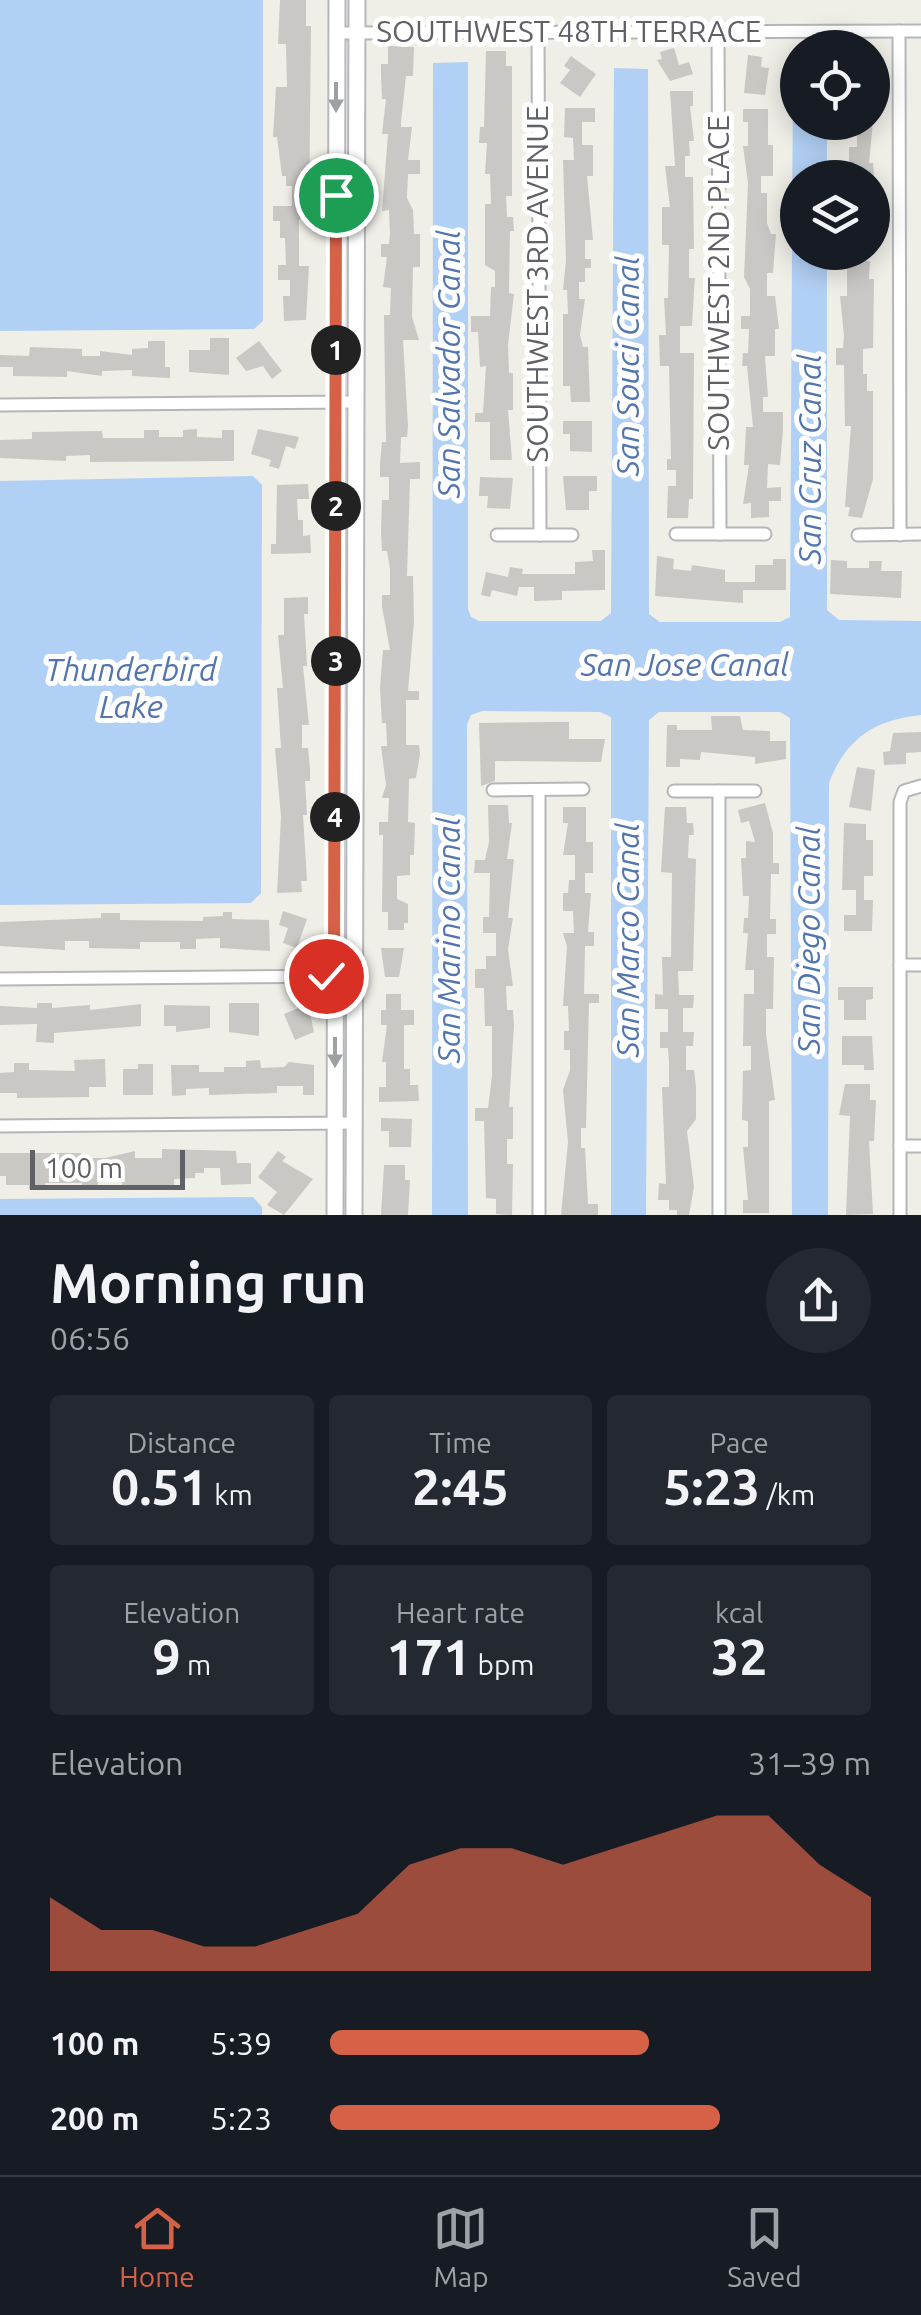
<!DOCTYPE html>
<html lang="en">
<head>
<meta charset="utf-8">
<style>
	:root { --surface:#171b24; --page:#242831; --text:#f1f3f6; --muted:#9ea1a6; --line:#363941; --accent:#d56247 }
	body { margin:0; font-family:Ubuntu,sans-serif; background:var(--page); color:var(--text); height:100vh; display:flex; flex-direction:column; font-size:38px; white-space:nowrap }
	* { box-sizing:border-box; margin:0 }
	p { font-size:32px; color:var(--muted) }
	.icon { flex:none; width:55px; height:55px; fill:none; stroke:currentColor; stroke-width:2; stroke-linecap:round; stroke-linejoin:round }
	.map { position:relative; height:1215px; overflow:hidden }
	.panel { display:flex; flex-direction:column; background:var(--surface); flex:1 }
	.panel>* { flex:none }
	.tools { position:absolute; left:780px; top:30px; display:grid; gap:20px }
	.tools a { display:grid; place-items:center; width:110px; height:110px; border-radius:50%; background:var(--surface); box-shadow:0 5px 25px #0003; font-size:50px }
	.scale { position:absolute; left:30px; bottom:25px; width:155px; box-sizing:border-box; padding-left:10px; border:5px solid #5f6166; border-top:0; font-size:28px; line-height:35px; white-space:nowrap; color:#5f6166; -webkit-text-stroke:8px #fff; paint-order:stroke }
	.pin { position:absolute; display:grid; place-items:center; width:85px; height:85px; color:#fff; margin:-42px; border:5px solid #fff; border-radius:50%; box-shadow:0 2px 10px #0007 }
	.km { position:absolute; width:50px; height:50px; margin:-25px; border-radius:50%; background:#222; color:#fff; font-size:28px; line-height:50px; text-align:center }
	.round { display:grid; place-items:center; flex:none; width:105px; height:105px; border-radius:52px; background:var(--page) }
	.overview { display:flex; align-items:center; justify-content:space-between; height:170px; padding:0 50px }
	h1 { font-size:55px; font-weight:700; line-height:75px }
	.stats { display:grid; grid-template-columns:repeat(3,1fr); gap:15px; height:170px; padding:10px 50px }
	.stats div { display:grid; align-content:center; border-radius:10px; background:var(--page); text-align:center }
	.stats b { font-size:50px; font-weight:700 }
	.stats small { font-size:28px; font-weight:400 }
	.stats p { font-size:28px }
	.chart { height:280px; padding:20px 50px }
	.chart p { display:flex; justify-content:space-between }
	.chart svg { width:100%; height:180px; margin-top:10px; fill:var(--accent); opacity:.7 }
	ul { padding:0 50px; list-style:none; font-size:32px }
	li { display:grid; grid-template-columns:160px 120px 1fr; align-items:center; height:75px }
	li i { height:25px; border-radius:12px; background:var(--accent) }
	.dock { display:flex; justify-content:space-around; align-items:center; height:140px; border-top:2px solid var(--line); background:var(--surface); font-size:28px; color:var(--muted) }
	.dock a { display:grid; justify-items:center; gap:5px }
	.dock .on { color:var(--accent) }
	.map>svg:first-child { display:block }
	.water { fill:#b1d0f5 }
	.building { fill:#cac8c4 }
	.lines { fill:none; stroke-linecap:round; stroke-linejoin:round }
	.street-casing { stroke:#b4b6ba; stroke-width:15 }
	.secondary-casing { stroke:#b6b8bd; stroke-width:19 }
	.street { stroke:#fff; stroke-width:11 }
	.secondary { stroke:#fff; stroke-width:15 }
	.oneway { fill:#9fa0a3 }
	.route-casing { stroke:#fff; stroke-width:20 }
	.route { stroke:#d56247; stroke-width:12 }
	.labels { text-anchor:middle; stroke-width:10; stroke-linejoin:round; paint-order:stroke }
	.street-label { font-size:30px; fill:#5f6166; stroke:#fff }
	.water-label { font-size:32px; font-style:italic; fill:#5375ae; stroke:#fff }
</style>
</head>
<body>
<div class="map">
<svg width="921" height="1215" viewBox="0 0 921 1215">
	<rect width="100%" height="100%" fill="#efeee7"/>
	<g class="water">
		<polygon points="0,0 263,0 263,321 254,329 0,331"/>
		<path d="M468,62V609L471,617L479,621H601L611,613L614,68L648,69L649,614L660,622H780L790,617L793,70L797,67L798,122L827,123V177L798,178V252L827,253V610L839,620L921,621V715C875,720 846,738 829,783L828,1215H792L790,718L780,712H659L649,720L646,1215H611V717L600,712L482,711L471,715L467,725L468,1215H432L433,63Z"/>
		<polygon points="253,476 262,485 261,893 251,903 0,905 0,481"/>
		<polygon points="253,1197 262,1207 262,1215 0,1215 0,1199"/>
	</g>
	<g class="building">
		<polygon points="280,0 306,0 306,26 311,26 309,219 299,219 299,266 309,266 306,320 284,321 283,296 290,296 290,280 278,280 278,265 286,265 285,238 280,238 280,221 273,221 273,206 292,206 292,186 286,186 286,176 282,176 277,137 273,137 276,87 287,87 286,44 278,44"/>
		<polygon points="388,46 414,47 413,76 406,76 401,122 401,127 412,127 408,160 420,160 420,174 408,174 407,198 413,210 414,234 420,234 420,267 413,267 412,317 419,340 403,340 408,426 407,437 401,437 400,463 420,462 420,479 410,479 407,576 413,576 414,621 408,691 419,691 419,700 406,700 406,745 419,745 420,754 416,778 409,779 408,822 415,823 414,855 410,855 410,875 397,876 397,899 408,904 408,923 404,923 404,930 388,930 388,912 382,912 383,835 379,835 379,822 388,822 389,798 382,798 386,785 381,746 387,746 386,723 382,723 380,688 383,650 390,650 382,607 382,595 390,595 390,569 387,551 382,551 381,533 382,500 389,500 389,477 380,477 380,463 382,442 386,442 384,315 390,315 391,288 383,287 387,257 381,257 381,244 389,244 390,235 389,210 382,211 388,134 382,134 386,99 382,99 381,75 381,64 388,64"/>
		<polygon points="674,48 679,65 689,62 693,74 670,81 657,60 662,59 660,52"/>
		<polygon points="486,51 506,51 506,66 512,66 512,196 506,196 507,217 513,217 514,231 510,231 509,293 514,294 508,345 509,373 513,373 513,410 508,410 512,460 490,460 490,422 475,422 475,413 483,413 486,366 480,367 478,332 471,332 471,316 490,316 491,287 495,287 495,271 485,265 485,204 491,204 490,174 485,174 487,143 479,143 480,127 484,127"/>
		<polygon points="748,55 762,57 761,67 769,68 765,95 744,93"/>
		<polygon points="571,56 596,74 580,97 560,83 570,70 564,66"/>
		<polygon points="670,91 693,91 693,106 690,106 694,141 689,141 690,156 685,156 685,177 693,177 694,249 689,249 689,278 695,278 694,290 692,326 680,326 680,353 694,353 693,499 689,499 688,518 667,518 668,486 676,486 676,470 667,470 667,459 671,459 669,366 660,366 659,335 666,335 664,298 668,298 669,245 662,245 662,207 670,207 665,166 675,166"/>
		<polygon points="565,108 595,108 595,122 582,122 582,145 593,145 593,176 587,176 593,240 585,240 585,259 591,259 591,268 585,268 585,282 579,282 579,299 585,299 580,335 583,347 588,347 590,402 571,402 570,386 563,386 563,314 568,314 567,290 563,290 566,260 563,160 574,160 573,138 564,137"/>
		<polygon points="743,109 768,109 768,145 773,145 773,176 761,176 761,193 767,193 767,223 771,234 776,234 773,273 767,273 767,296 775,296 779,329 775,329 775,356 765,356 768,397 763,397 763,412 783,412 783,430 780,465 768,464 767,488 781,487 781,501 769,501 769,517 751,518 751,503 743,504 749,465 744,465 746,427 753,427 747,366 742,366 743,353 748,353 749,329 741,329 741,316 750,316 750,289 744,277 748,183 743,146 748,146 748,122 743,122"/>
		<polygon points="857,122 873,122 869,163 873,163 874,176 849,176 849,147 857,147"/>
		<polygon points="847,260 870,261 869,279 874,279 873,348 863,349 863,374 867,374 867,391 873,391 873,479 862,518 848,516 850,507 845,507 851,426 845,426 844,365 836,365 836,348 843,348 844,336 840,296 847,296"/>
		<polygon points="210,338 229,338 229,375 189,372 189,350 210,350"/>
		<polygon points="148,341 165,341 165,367 170,367 170,378 132,376 132,370 102,371 102,376 67,371 67,377 13,376 13,367 0,367 0,355 29,356 30,347 82,349 82,356 100,356 100,351 132,355 132,349 148,348"/>
		<polygon points="259,341 282,371 272,379 263,366 246,371 236,358"/>
		<polygon points="563,421 592,421 592,452 570,451 570,434 563,434"/>
		<polygon points="197,429 197,437 222,438 222,430 234,430 234,461 90,462 90,455 66,456 66,461 0,458 0,440 32,439 32,432 102,431 103,438 144,438 144,430 159,430 159,437 183,437 183,430"/>
		<polygon points="258,429 299,437 295,449 286,446 279,469 269,466 271,460 251,454"/>
		<polygon points="563,476 597,476 597,491 589,491 589,510 566,510"/>
		<polygon points="480,477 513,478 510,509 487,508 488,496 479,496"/>
		<polygon points="308,484 309,499 297,499 298,520 303,520 303,536 310,535 311,553 271,554 271,544 276,544 277,485"/>
		<polygon points="592,550 605,550 605,590 562,591 562,600 534,601 534,587 519,587 517,596 492,590 490,597 481,595 486,572 508,577 510,567 523,569 522,574 575,574 575,562 593,561"/>
		<polygon points="657,556 674,559 673,569 691,571 692,565 725,570 725,582 755,582 755,565 773,565 773,559 786,559 786,590 743,590 743,603 655,596"/>
		<polygon points="831,560 847,561 847,568 869,568 869,561 882,561 881,571 902,571 901,598 830,594"/>
		<polygon points="308,597 308,614 304,614 307,666 303,666 309,725 302,725 302,748 308,748 310,768 310,781 305,781 307,815 303,815 307,881 301,881 302,892 277,893 281,817 275,748 281,748 277,688 283,688 278,635 284,635 284,598"/>
		<polygon points="711,716 740,716 743,730 770,731 770,741 786,741 786,759 755,764 755,757 701,752 700,760 680,759 680,767 666,767 667,725 677,725 677,730 712,730"/>
		<polygon points="549,722 569,722 569,739 605,739 601,762 495,761 495,781 481,786 479,723"/>
		<polygon points="921,732 921,752 906,753 906,764 884,765 883,752 890,751 893,733"/>
		<polygon points="857,767 875,770 871,811 849,807"/>
		<polygon points="765,803 773,833 773,863 779,863 779,874 771,874 770,919 776,919 776,934 767,934 767,957 774,957 773,1009 766,1009 766,1034 775,1100 769,1101 769,1213 743,1213 743,1200 748,1200 743,1147 748,1147 748,1121 742,1120 743,1071 751,1070 751,1046 743,1046 744,994 754,994 754,970 745,970 748,933 743,933 744,918 748,918 749,896 743,896 741,858 746,858 746,841 755,842 749,821 741,823 738,810"/>
		<polygon points="488,805 508,805 509,823 512,823 507,859 514,859 508,918 513,918 508,949 513,986 506,986 507,1010 513,1010 514,1025 509,1107 513,1107 513,1139 507,1139 507,1164 513,1164 512,1215 496,1214 496,1199 486,1198 484,1121 475,1121 475,1108 488,1108 492,1076 492,1026 485,1026 484,988 475,988 475,969 486,969 486,956 496,956 496,933 483,933 483,917 489,917 490,873 474,873 475,860 485,860 489,842"/>
		<polygon points="563,807 586,807 586,842 593,842 593,873 585,873 585,893 591,893 588,932 594,932 594,946 585,946 584,994 599,994 599,1003 589,1003 586,1128 581,1128 581,1148 585,1148 588,1204 598,1204 598,1215 561,1215 568,1142 563,1090 570,1070 570,1050 564,1050 564,1031 569,1031 568,1006 563,1006 567,946 563,933 574,933 573,911 563,911 563,893 568,893 569,880 575,880 575,855 563,855 568,823 563,823"/>
		<polygon points="665,807 686,807 687,823 693,823 694,835 689,835 688,858 696,859 693,971 678,971 679,995 694,995 693,1008 683,1008 683,1032 694,1032 693,1046 686,1046 686,1070 694,1070 696,1087 696,1119 687,1131 694,1187 689,1215 677,1215 677,1210 669,1210 669,1200 658,1200 659,1183 666,1184 662,1087 669,1087 669,1063 668,1048 660,1048 660,1032 668,1032 668,1009 655,1009 655,994 663,995 662,957 671,957 672,873 661,872"/>
		<polygon points="844,823 866,824 866,840 873,840 873,876 864,876 864,900 873,900 872,931 844,931 844,915 856,915 856,890 842,890"/>
		<polygon points="283,911 307,919 297,948 283,943 288,928 279,925"/>
		<polygon points="223,912 232,912 232,919 269,920 270,951 220,948 220,938 196,939 196,949 180,949 180,942 140,942 140,949 89,948 89,941 65,941 65,950 0,946 0,922 101,918 101,913 120,913 120,920 203,921 203,917 223,916"/>
		<polygon points="381,948 404,948 399,977 385,977"/>
		<polygon points="838,987 873,987 873,999 866,1000 866,1020 844,1020 844,1000 838,1000"/>
		<polygon points="386,994 401,994 401,1010 414,1010 414,1025 404,1025 404,1069 410,1069 410,1085 418,1085 419,1101 379,1102 379,1087 386,1087 386,1062 382,1062 387,1025 381,1025 381,1010 386,1010"/>
		<polygon points="37,1003 52,1003 52,1008 90,1005 90,1010 141,1004 141,1026 54,1033 54,1043 36,1042 37,1024 0,1025 0,1006 37,1008"/>
		<polygon points="229,1003 259,1003 259,1036 229,1032"/>
		<polygon points="308,1004 314,1032 295,1040 284,1014"/>
		<polygon points="164,1005 210,1006 210,1028 176,1032 176,1026 164,1026"/>
		<polygon points="842,1036 872,1036 874,1070 864,1070 864,1065 842,1065"/>
		<polygon points="105,1059 106,1087 89,1087 89,1097 17,1098 17,1093 0,1093 0,1073 14,1072 14,1063 29,1063 29,1070 75,1071 74,1060"/>
		<polygon points="260,1060 261,1068 284,1067 289,1062 314,1065 314,1095 303,1095 303,1086 277,1086 277,1093 209,1095 209,1088 186,1089 186,1095 172,1096 171,1065 199,1065 199,1072 224,1072 224,1067 246,1067 246,1061"/>
		<polygon points="138,1064 153,1064 153,1095 123,1095 123,1069 138,1069"/>
		<polygon points="845,1084 870,1084 870,1100 876,1100 874,1141 869,1141 873,1214 846,1215 850,1116 839,1115"/>
		<polygon points="381,1118 412,1119 411,1147 389,1147 389,1131 381,1131"/>
		<polygon points="162,1149 236,1151 237,1163 251,1163 251,1184 221,1185 220,1168 204,1168 204,1173 195,1173 195,1178 174,1179 174,1186 122,1188 122,1179 98,1180 98,1190 82,1190 82,1183 45,1183 45,1189 29,1189 29,1185 6,1185 6,1176 0,1176 0,1153 81,1153 81,1158 105,1158 135,1151 135,1158 162,1158"/>
		<polygon points="278,1151 286,1157 282,1161 313,1179 284,1215 267,1205 277,1192 258,1177"/>
		<polygon points="384,1165 405,1165 405,1180 410,1180 408,1215 381,1215"/>
	</g>
	<g class="lines">
		<g class="street-casing">
			<g id="street">
				<polyline points="899,31 900,535"/>
				<polyline points="538,32 540,535"/>
				<polyline points="718,32 720,534"/>
				<polyline points="337,33 921,31"/>
				<polyline points="0,405 356,402"/>
				<polyline points="676,534 765,534"/>
				<polyline points="497,535 572,535"/>
				<polyline points="858,535 921,534"/>
				<polyline points="493,790 583,789"/>
				<polyline points="674,791 755,791"/>
				<polyline points="719,791 719,1215"/>
				<polyline points="900,965 921,965"/>
				<polyline points="0,979 354,976"/>
				<polyline points="0,1126 355,1123"/>
				<polyline points="900,1146 921,1146"/>
				<polyline points="539,1215 539,790"/>
				<polyline points="900,1215 900,802 904,791 921,786"/>
			</g>
		</g>
		<g class="secondary-casing">
			<g id="secondary">
				<polyline points="335,1215 337,0"/>
				<polyline points="354,1215 357,0"/>
			</g>
		</g>
		<use href="#street" class="street"/>
		<use href="#secondary" class="secondary"/>
	</g>
	<defs><path id="oneway-solid" d="M-6-.8H1V-3.2L6.5 0L1 3.2V.8H-6Z" transform="scale(2.5)"/></defs>
	<g class="oneway">
		<use href="#oneway-solid" transform="translate(336 97) rotate(90)"/>
		<use href="#oneway-solid" transform="translate(335 1052) rotate(90)"/>
	</g>
	<g class="lines">
		<g class="route-casing">
			<polyline id="route" points="326,976 334,976 336,195"/>
		</g>
		<use href="#route" class="route"/>
	</g>
	<g class="labels">
		<g class="street-label">
			<text x="569" y="42">SOUTHWEST 48TH TERRACE</text>
			<text transform="translate(719 283) rotate(-90)" y="10">SOUTHWEST 2ND PLACE</text>
			<text transform="translate(538 284) rotate(-90)" y="10">SOUTHWEST 3RD AVENUE</text>
		</g>
		<g class="water-label">
			<text transform="translate(449 364) rotate(-90)" y="11">San Salvador Canal</text>
			<text transform="translate(628 366) rotate(-90)" y="11">San Souci Canal</text>
			<text transform="translate(810 459) rotate(-90)" y="11">San Cruz Canal</text>
			<text x="685" y="676">San Jose Canal</text>
			<text x="131" y="681">Thunderbird<tspan x="131" dy="37">Lake</tspan></text>
			<text transform="translate(449 940) rotate(-90)" y="11">San Marino Canal</text>
			<text transform="translate(628 940) rotate(-90)" y="11">San Marco Canal</text>
			<text transform="translate(809 940) rotate(-90)" y="11">San Diego Canal</text>
		</g>
	</g>
</svg>
<div class="tools">
<a><svg class="icon" aria-label="locate" viewBox="0 0 24 24"><circle cx="12" cy="12" r="6"/><path d="M12 2v4M12 18v4M2 12h4M18 12h4"/></svg></a>
<a><svg class="icon" aria-label="layers" viewBox="0 0 24 24"><path d="M12 4l9 5-9 5-9-5zM3 14l9 5 9-5"/></svg></a>
</div>
<div class="scale">100 m</div>
<div class="pin" style="left:336px;top:195px;background:#1e9e55"><svg class="icon" aria-label="arrive" viewBox="0 0 24 24"><path d="M6 21V4h12l-3 4 3 4H6"/></svg></div>
<div class="pin" style="left:326px;top:976px;background:#d93025"><svg class="icon" aria-label="check" viewBox="0 0 24 24"><path d="M5 12l5 5 9-10"/></svg></div>
<b class="km" style="left:336px;top:350px">1</b>
<b class="km" style="left:336px;top:506px">2</b>
<b class="km" style="left:336px;top:661px">3</b>
<b class="km" style="left:335px;top:817px">4</b>
</div>
<section class="panel">
<div class="overview"><div><h1>Morning run</h1><p>06:56</p></div><a class="round"><svg class="icon" aria-label="share" viewBox="0 0 24 24"><path d="M12 15V3M7 8l5-5 5 5M5 13v7h14v-7"/></svg></a></div>
<div class="stats">
<div><p>Distance</p><b>0.51<small> km</small></b></div>
<div><p>Time</p><b>2:45</b></div>
<div><p>Pace</p><b>5:23<small> /km</small></b></div>
</div>
<div class="stats">
<div><p>Elevation</p><b>9<small> m</small></b></div>
<div><p>Heart rate</p><b>171<small> bpm</small></b></div>
<div><p>kcal</p><b>32</b></div>
</div>
<div class="chart"><p><span>Elevation</span>31–39 m</p>
<svg viewBox="0 0 160 44" preserveAspectRatio="none"><path d="M0 44V26L10 34L20 34L30 38L40 38L50 34L60 30L70 18L80 14L90 14L100 18L110 14L120 10L130 6L140 6L150 18L160 26V44z"/></svg>
</div>
<ul>
<li><b>100 m</b>5:39<i style="width:59%"></i></li>
<li><b>200 m</b>5:23<i style="width:72%"></i></li>
</ul>
</section>
<nav class="dock">
<a class="on"><svg class="icon" aria-label="home" viewBox="0 0 24 24"><path d="M3 11l9-7 9 7M6 9v11h12V9"/></svg>Home</a>
<a><svg class="icon" aria-label="map" viewBox="0 0 24 24"><path d="M3 6l6-2 6 2 6-2v14l-6 2-6-2-6 2zM9 4v14M15 6v14"/></svg>Map</a>
<a><svg class="icon" aria-label="saved" viewBox="0 0 24 24"><path d="M7 4h10v16l-5-4-5 4z"/></svg>Saved</a>
</nav>
</body>
</html>
